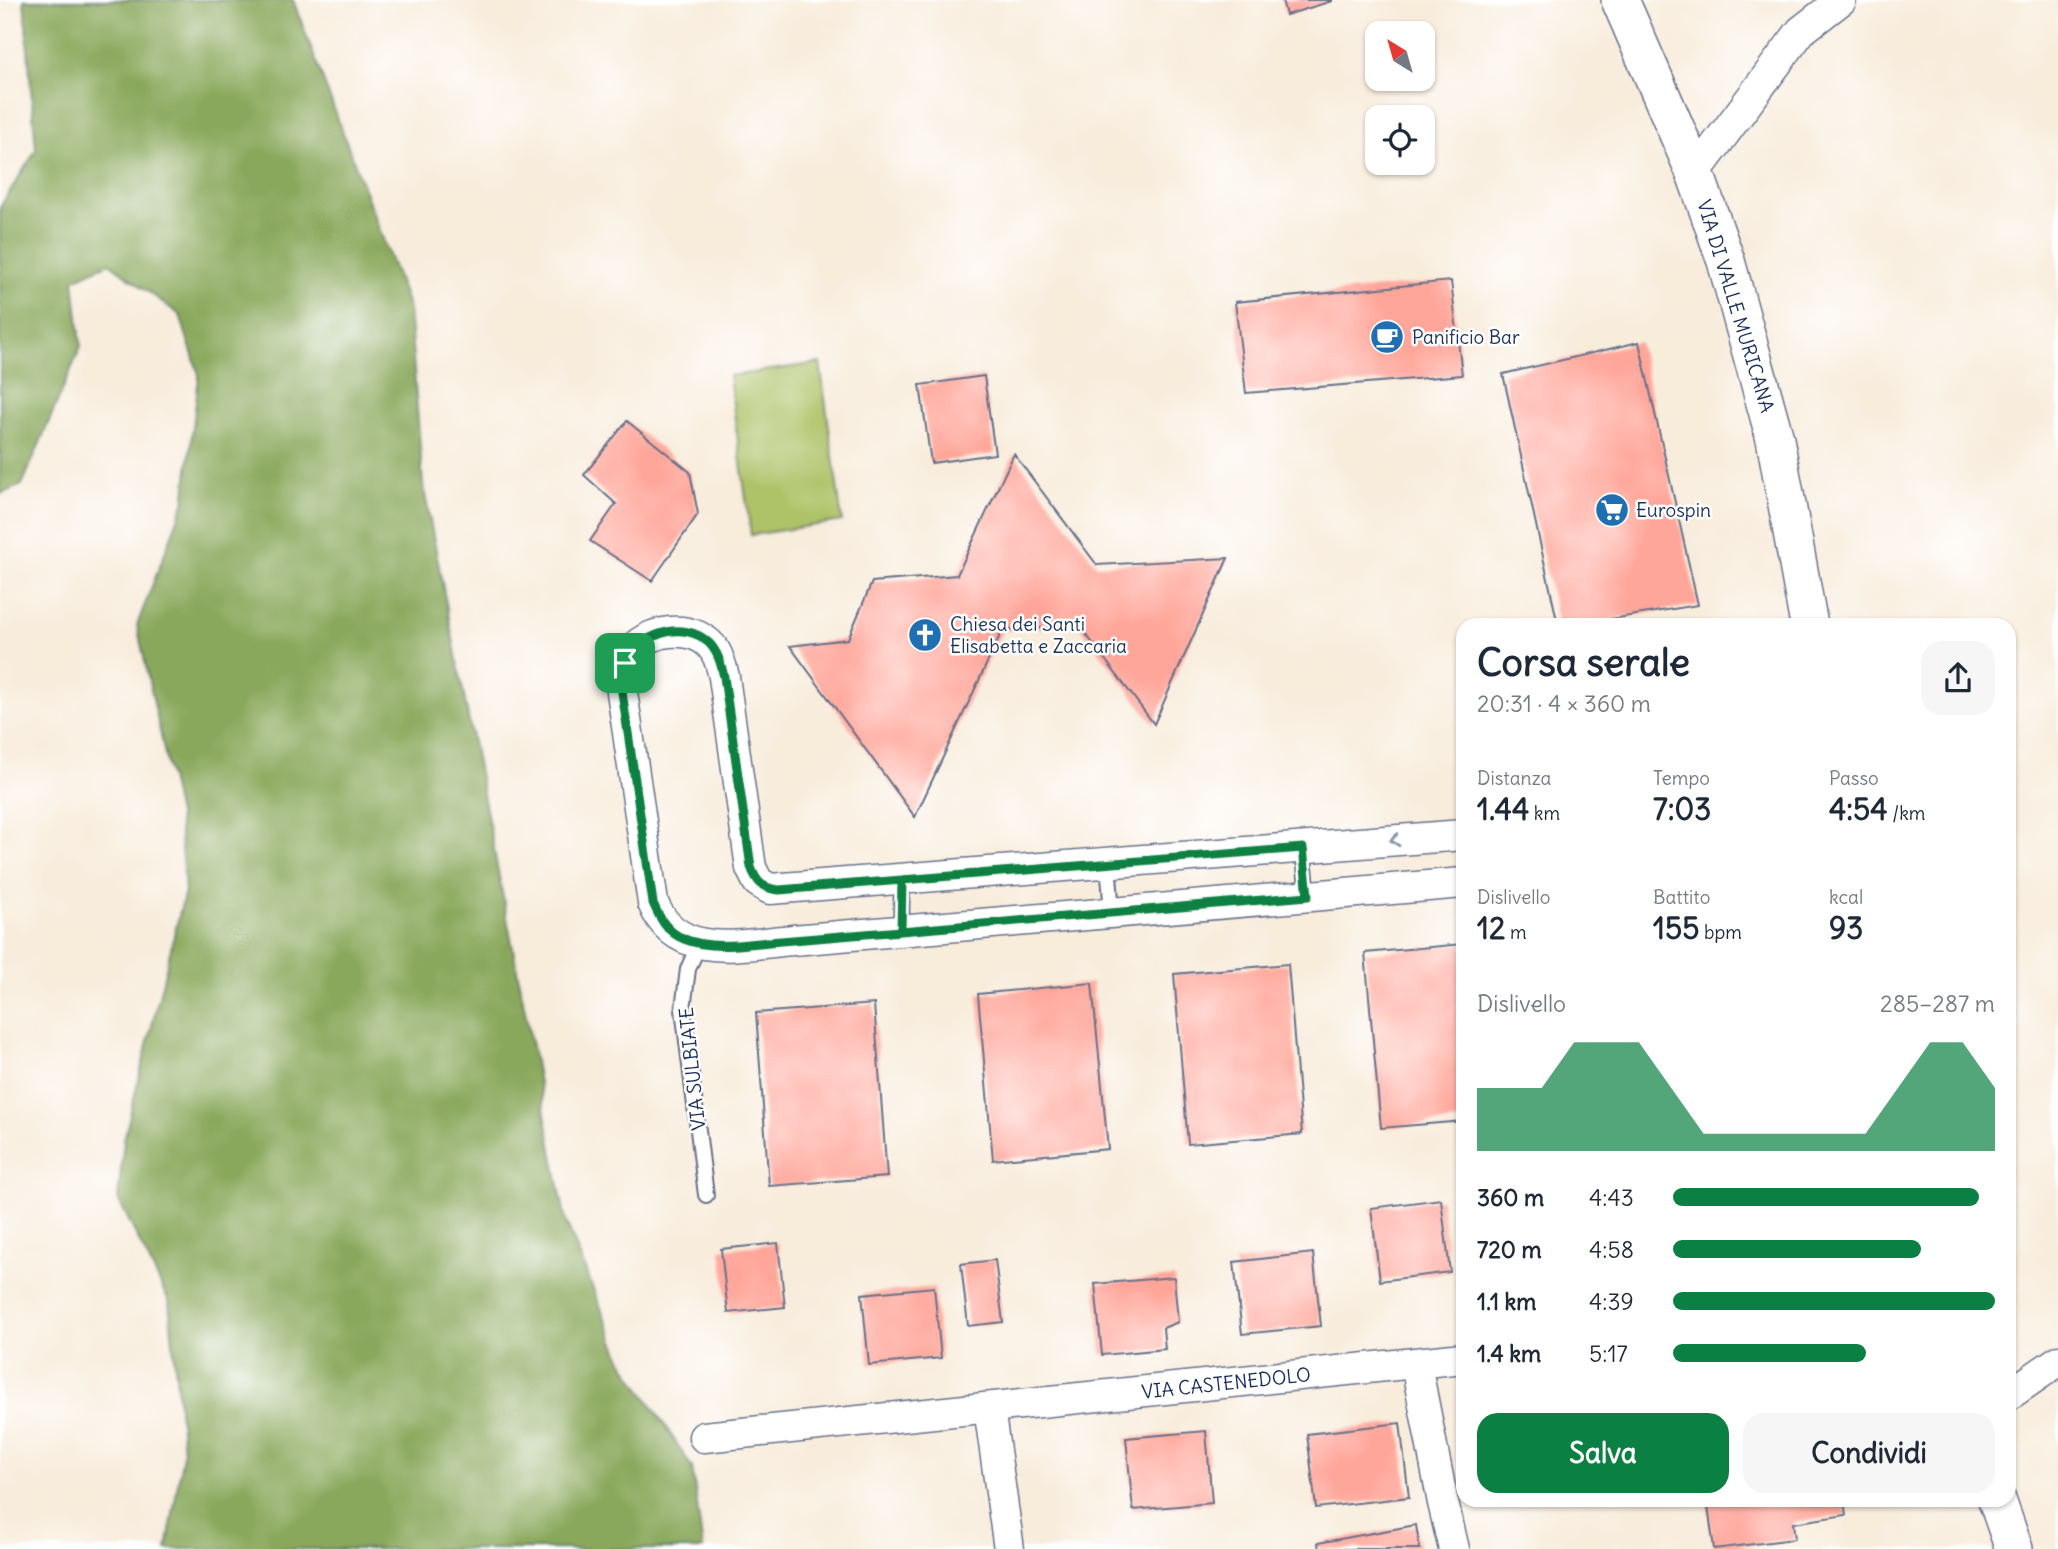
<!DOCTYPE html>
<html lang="it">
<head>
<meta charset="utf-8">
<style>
	:root { --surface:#fff; --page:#f6f6f7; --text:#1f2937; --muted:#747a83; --accent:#0b8043 }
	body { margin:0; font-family:Delius,sans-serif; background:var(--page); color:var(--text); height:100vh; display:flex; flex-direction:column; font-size:26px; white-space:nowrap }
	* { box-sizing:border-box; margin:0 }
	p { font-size:23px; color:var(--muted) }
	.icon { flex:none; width:38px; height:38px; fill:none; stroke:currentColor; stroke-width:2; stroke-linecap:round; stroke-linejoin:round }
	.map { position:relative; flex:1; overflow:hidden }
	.drawer { position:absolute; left:1456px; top:618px; width:560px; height:889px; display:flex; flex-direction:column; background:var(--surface); border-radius:21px; box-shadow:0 2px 5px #0004 }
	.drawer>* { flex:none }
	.needle { width:46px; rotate:323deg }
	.fabs { position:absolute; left:1365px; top:21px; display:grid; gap:14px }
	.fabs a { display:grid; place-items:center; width:70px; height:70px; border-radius:14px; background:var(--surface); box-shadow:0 2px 5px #0004; font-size:35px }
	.pin { position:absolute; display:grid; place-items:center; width:60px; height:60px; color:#fff; margin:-30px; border-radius:14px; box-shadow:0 4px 10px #0006 }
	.round { display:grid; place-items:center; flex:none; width:74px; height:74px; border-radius:21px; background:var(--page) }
	.summary { display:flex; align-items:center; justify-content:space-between; height:119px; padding:0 21px }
	h1 { font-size:38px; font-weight:700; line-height:52px }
	.stats { display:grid; grid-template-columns:repeat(3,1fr); gap:10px; height:119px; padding:7px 21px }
	.stats div { display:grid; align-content:center }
	.stats b { font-size:30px; font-weight:700 }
	.stats small { font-size:19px; font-weight:400 }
	.stats p { font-size:19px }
	.chart { height:196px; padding:14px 21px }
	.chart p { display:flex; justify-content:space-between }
	.chart svg { width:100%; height:126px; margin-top:7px; fill:var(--accent); opacity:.7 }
	.button { display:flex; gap:14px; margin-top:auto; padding:14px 21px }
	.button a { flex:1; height:80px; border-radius:21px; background:var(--accent); color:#fff; font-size:28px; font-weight:700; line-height:80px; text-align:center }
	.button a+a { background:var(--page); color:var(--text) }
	ul { padding:0 21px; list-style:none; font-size:23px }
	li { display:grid; grid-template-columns:112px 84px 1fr; align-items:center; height:52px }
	li i { height:18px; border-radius:9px; background:var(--accent) }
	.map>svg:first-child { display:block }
	.green { fill:#aec267; stroke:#647862; stroke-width:2 }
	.forest { fill:#8aa85c; stroke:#526c5d; stroke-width:2 }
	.building { fill:#ffa69a }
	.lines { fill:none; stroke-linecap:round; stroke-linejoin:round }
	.service-casing { stroke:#68718a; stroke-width:18 }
	.minor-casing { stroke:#68718a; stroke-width:33 }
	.tertiary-casing { stroke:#68718a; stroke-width:40 }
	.service { stroke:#fff; stroke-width:14 }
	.minor { stroke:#fff; stroke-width:30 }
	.tertiary { stroke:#fff; stroke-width:37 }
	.oneway { stroke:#8d97ae }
	.route-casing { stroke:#fff; stroke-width:14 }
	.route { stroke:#0b8043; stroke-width:9 }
	.labels { text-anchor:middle; stroke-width:5; stroke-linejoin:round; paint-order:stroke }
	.street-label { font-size:19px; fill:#1b2f5e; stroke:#fff }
	.poi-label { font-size:19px; fill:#1b2f5e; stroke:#fff; text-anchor:start }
</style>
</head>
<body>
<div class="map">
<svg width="2058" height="1549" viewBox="0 0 2058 1549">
	<rect width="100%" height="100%" fill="#fff"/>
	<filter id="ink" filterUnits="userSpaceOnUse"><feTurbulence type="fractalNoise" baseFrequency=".0143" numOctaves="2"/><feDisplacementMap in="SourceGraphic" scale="14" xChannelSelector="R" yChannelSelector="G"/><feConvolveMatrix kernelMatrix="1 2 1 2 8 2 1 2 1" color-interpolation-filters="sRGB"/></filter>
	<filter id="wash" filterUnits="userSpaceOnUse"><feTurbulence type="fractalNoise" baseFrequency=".00686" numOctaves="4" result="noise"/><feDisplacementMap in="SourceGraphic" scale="28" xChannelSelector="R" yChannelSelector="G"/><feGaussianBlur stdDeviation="1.57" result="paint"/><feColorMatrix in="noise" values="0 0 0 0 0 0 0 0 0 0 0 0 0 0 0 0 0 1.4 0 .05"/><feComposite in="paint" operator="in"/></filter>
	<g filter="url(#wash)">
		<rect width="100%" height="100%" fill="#f8ecdb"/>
		<polygon class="green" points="820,363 842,521 751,535 729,376"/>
		<polygon class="forest" points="24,0 293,0 409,308 423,484 566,1222 622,1360 692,1467 703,1549 167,1549 183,1453 169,1301 118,1199 124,1139 185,891 178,815 137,625 184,503 199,375 180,315 109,263 74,279 81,346 22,485 0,494 0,207 36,150"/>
		<g id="blocks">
			<g class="building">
				<polygon points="1282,0 1332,0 1332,1 1286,15"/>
				<polygon points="1451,281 1462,375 1246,393 1235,302"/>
				<polygon points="1639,342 1698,605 1574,625 1558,625 1503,374"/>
				<polygon points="984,376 995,454 931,463 920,385"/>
				<polygon points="627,421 690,472 698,514 652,581 590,541 616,504 584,475"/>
				<polygon points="1014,454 1097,565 1228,558 1154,724 1079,625 1002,631 915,817 790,646 848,639 872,582 957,575"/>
				<polygon points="1463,944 1463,1121 1381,1128 1365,953"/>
				<polygon points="1288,964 1302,1134 1188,1144 1174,974"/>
				<polygon points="1092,983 1108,1149 993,1160 978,994"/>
				<polygon points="874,1004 887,1177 769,1186 756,1013"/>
				<polygon points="1441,1199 1450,1272 1380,1281 1371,1208"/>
				<polygon points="778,1243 785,1307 728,1313 721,1249"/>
				<polygon points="1313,1253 1321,1326 1242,1334 1234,1262"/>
				<polygon points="995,1260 1003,1322 968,1326 961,1264"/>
				<polygon points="1174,1277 1178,1322 1163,1328 1165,1349 1102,1355 1095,1284"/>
				<polygon points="934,1287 941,1358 869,1365 862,1294"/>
				<polygon points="1400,1423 1409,1497 1316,1508 1307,1434"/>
				<polygon points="1206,1431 1212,1503 1133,1510 1126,1438"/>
				<polygon points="1707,1500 1844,1500 1846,1515 1793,1523 1795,1539 1714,1549"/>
				<polygon points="1416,1525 1420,1549 1319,1549 1318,1543"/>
			</g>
		</g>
	</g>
	<g filter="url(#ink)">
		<use href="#blocks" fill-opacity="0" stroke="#68718a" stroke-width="2"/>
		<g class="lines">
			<g class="service-casing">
				<g id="service">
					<polyline points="1303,848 1308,896"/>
					<polyline points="1108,863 1112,913"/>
					<polyline points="901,931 902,880"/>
					<polyline points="699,944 688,969 683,1009 706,1195"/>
				</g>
			</g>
			<g class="minor-casing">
				<g id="minor">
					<polyline points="1695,173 1801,31 1841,0"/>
					<path d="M1463,835L770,889L758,882L751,868L724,677C722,668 720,659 715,651C698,624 652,627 632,650C623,661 623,678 622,692L653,903C677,962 742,944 793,940L1463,883"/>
					<polyline points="1416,1364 1443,1503 1454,1549"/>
					<polyline points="2009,1395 2058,1361"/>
					<polyline points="989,1408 1009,1549"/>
					<polyline points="704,1437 1463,1358"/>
				</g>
			</g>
			<g class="tertiary-casing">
				<g id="tertiary">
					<polyline points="1620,0 1695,173 1726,261 1775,439 1809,625"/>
					<polyline points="1997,1500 2014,1549"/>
				</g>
			</g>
			<use href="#service" class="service"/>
			<use href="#minor" class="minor"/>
			<use href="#tertiary" class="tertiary"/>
		</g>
		<defs><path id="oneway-chevron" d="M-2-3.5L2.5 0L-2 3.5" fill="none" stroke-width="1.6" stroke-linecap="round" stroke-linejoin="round" transform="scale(1.75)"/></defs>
		<use class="oneway" href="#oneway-chevron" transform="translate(1395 840) rotate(175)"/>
	</g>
	<g class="lines" filter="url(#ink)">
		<g class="route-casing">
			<path id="route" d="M625,663L622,692L653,903C660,919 667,932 684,939C714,951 750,943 781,941C821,938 861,934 901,931L902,880L1303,848L1308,896L901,931L902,880L779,890C762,888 757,883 751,867L724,677C721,664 718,652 709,643C683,618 639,635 625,663"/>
		</g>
		<use href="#route" class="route"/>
	</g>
	<defs>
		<g id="cafe-disc" transform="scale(1.75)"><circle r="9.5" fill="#1f6fb2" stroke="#fff"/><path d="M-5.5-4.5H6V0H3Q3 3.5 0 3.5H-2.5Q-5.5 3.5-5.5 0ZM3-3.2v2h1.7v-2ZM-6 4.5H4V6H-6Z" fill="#fff"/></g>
		<g id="supermarket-disc" transform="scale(1.75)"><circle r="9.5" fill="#1f6fb2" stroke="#fff"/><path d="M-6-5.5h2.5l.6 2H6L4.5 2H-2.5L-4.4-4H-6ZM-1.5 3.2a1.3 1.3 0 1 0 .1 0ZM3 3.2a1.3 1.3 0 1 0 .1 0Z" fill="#fff"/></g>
		<g id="church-disc" transform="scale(1.75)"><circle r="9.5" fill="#1f6fb2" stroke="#fff"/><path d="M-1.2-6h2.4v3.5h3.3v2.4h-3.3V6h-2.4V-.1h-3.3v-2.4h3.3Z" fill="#fff"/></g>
	</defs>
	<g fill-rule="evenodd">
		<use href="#cafe-disc" x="1387" y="337"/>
		<use href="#supermarket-disc" x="1612" y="510"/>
		<use href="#church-disc" x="925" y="635"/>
	</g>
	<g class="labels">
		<g class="street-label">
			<text transform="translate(1736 306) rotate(73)" y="7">VIA DI VALLE MURICANA</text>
			<text transform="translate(692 1069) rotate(-96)" y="7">VIA SULBIATE</text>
			<text transform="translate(1226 1383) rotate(-6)" y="7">VIA CASTENEDOLO</text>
		</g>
		<g class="poi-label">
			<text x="1412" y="344">Panificio Bar</text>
			<text x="1636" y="517">Eurospin</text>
			<text x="950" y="631">Chiesa dei Santi<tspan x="950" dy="22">Elisabetta e Zaccaria</tspan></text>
		</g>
	</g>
</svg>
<div class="fabs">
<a><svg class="needle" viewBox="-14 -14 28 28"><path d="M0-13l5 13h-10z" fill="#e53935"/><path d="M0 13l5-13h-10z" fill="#747a83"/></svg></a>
<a><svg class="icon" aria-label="locate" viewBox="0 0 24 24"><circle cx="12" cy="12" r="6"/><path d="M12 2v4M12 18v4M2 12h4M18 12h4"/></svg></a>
</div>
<div class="pin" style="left:625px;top:663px;background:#1e9e55"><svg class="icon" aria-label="arrive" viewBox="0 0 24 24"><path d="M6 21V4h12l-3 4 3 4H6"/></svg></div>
<section class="drawer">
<div class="summary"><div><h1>Corsa serale</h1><p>20:31 · 4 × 360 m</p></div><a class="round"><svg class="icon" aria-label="share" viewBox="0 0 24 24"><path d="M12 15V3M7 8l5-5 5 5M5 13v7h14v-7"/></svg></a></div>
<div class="stats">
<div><p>Distanza</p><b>1.44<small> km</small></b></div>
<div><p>Tempo</p><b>7:03</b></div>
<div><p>Passo</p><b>4:54<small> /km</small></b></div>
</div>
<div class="stats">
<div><p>Dislivello</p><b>12<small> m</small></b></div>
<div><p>Battito</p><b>155<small> bpm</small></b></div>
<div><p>kcal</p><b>93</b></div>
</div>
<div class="chart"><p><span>Dislivello</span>285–287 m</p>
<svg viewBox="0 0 160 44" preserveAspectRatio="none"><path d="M0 44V22L10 22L20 22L30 6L40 6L50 6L60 22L70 38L80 38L90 38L100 38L110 38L120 38L130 22L140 6L150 6L160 22V44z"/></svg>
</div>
<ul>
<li><b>360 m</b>4:43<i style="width:95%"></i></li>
<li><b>720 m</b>4:58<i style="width:77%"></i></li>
<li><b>1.1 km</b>4:39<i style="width:100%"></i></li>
<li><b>1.4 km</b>5:17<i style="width:60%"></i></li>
</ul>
<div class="button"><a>Salva</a><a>Condividi</a></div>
</section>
</div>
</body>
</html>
